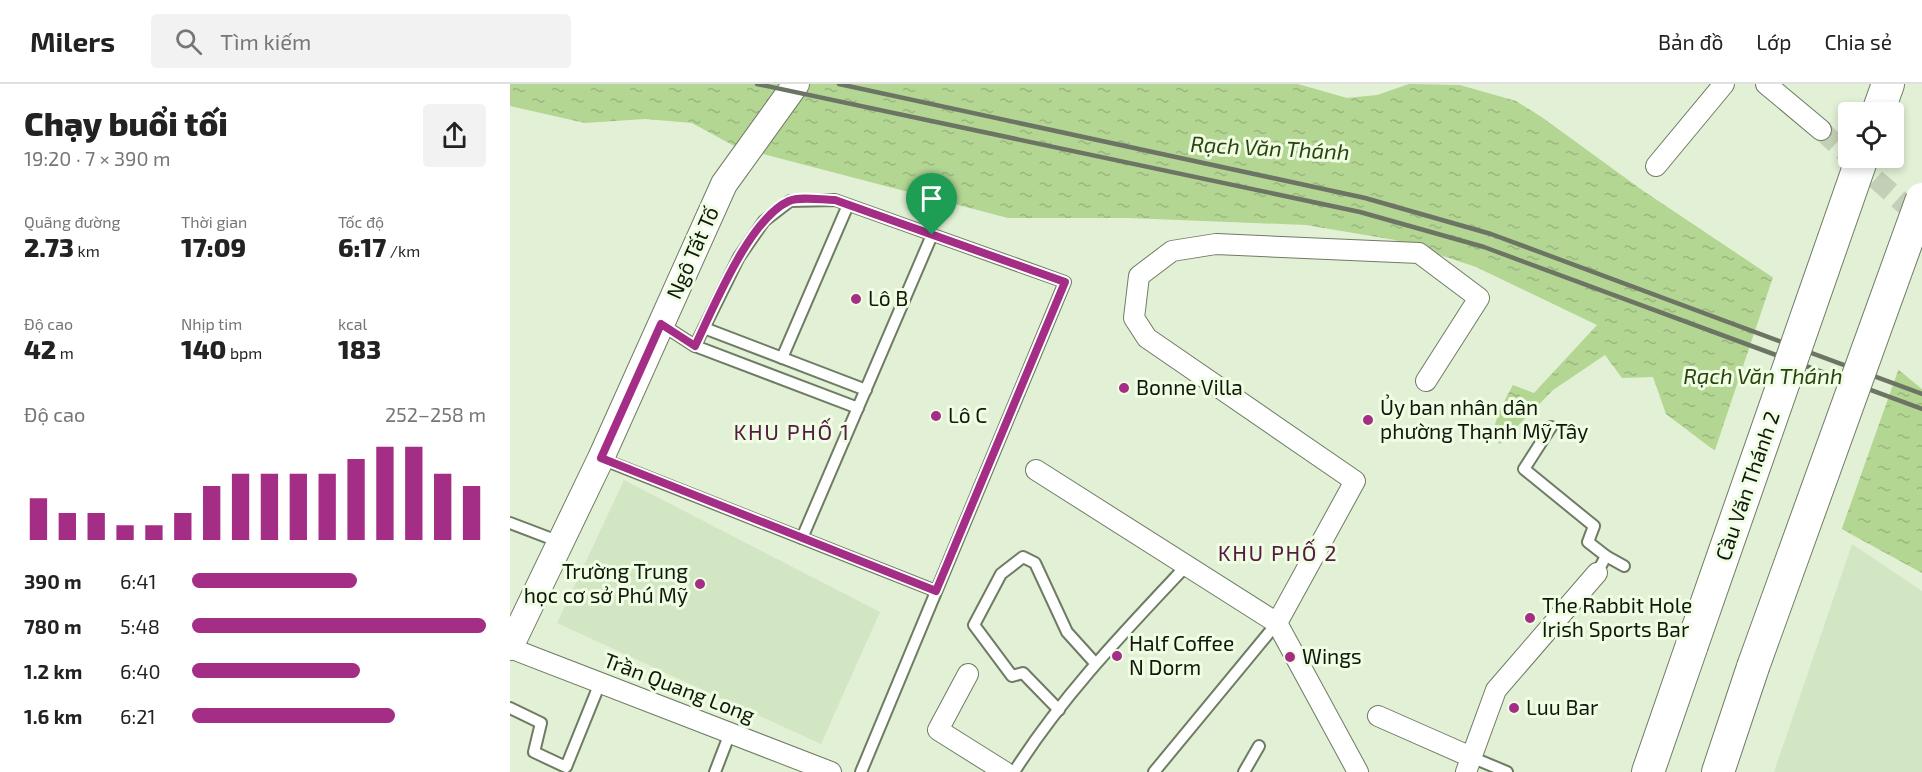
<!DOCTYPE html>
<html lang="vi">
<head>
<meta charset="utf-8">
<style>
	:root { --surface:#fff; --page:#f2f2f2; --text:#222; --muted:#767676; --line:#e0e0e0; --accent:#a42d85 }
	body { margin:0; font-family:"Exo 2",sans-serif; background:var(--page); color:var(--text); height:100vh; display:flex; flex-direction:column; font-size:22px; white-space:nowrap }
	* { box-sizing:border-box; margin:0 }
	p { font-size:20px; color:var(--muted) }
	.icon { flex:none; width:33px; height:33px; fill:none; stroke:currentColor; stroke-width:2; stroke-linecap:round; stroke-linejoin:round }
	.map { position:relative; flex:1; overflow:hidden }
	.panel { display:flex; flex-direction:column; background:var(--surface); width:510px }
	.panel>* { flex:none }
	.buttons { position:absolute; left:1328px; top:18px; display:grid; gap:12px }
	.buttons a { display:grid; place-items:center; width:66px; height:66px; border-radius:6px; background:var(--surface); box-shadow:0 3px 9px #0003; font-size:30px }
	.pin { position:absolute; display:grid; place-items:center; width:51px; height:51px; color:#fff; margin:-62px -26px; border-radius:50% 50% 50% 0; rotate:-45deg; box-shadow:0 0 6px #0007 }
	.pin .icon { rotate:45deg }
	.round { display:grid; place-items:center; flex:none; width:63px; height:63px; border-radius:6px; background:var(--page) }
	.headline { display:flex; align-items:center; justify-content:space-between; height:102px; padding:0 24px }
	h1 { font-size:33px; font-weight:800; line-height:45px }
	.metrics { display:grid; grid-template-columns:repeat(3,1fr); gap:9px; height:102px; padding:6px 24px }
	.metrics div { display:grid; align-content:center }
	.metrics b { font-size:26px; font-weight:800 }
	.metrics small { font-size:16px; font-weight:400 }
	.metrics p { font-size:16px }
	.chart { height:168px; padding:12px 24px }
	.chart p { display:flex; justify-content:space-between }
	.chart svg { width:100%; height:108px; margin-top:6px; stroke:var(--accent); stroke-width:6 }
	ul { padding:0 24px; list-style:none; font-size:20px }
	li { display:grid; grid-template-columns:96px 72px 1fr; align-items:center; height:45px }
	li i { height:15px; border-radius:8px; background:var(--accent) }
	header { display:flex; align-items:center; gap:36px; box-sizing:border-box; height:84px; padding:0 30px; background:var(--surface); border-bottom:2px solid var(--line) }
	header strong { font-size:28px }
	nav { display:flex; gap:33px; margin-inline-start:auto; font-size:21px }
	.search { width:420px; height:54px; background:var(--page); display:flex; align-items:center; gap:15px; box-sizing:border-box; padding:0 21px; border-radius:6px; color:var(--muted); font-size:22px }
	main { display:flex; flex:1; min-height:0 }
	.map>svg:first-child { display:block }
	.built { fill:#d3e6c4 }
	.water { fill:url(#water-ripples) }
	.pier { fill:#e2f0d5 }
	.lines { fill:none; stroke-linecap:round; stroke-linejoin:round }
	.minor-tunnel { stroke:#c3cfb7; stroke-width:20; stroke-dasharray:20 10; stroke-linecap:butt }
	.service-casing { stroke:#6f7c64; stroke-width:14 }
	.minor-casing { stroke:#6f7c64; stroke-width:22 }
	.tertiary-casing { stroke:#6f7c64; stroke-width:28 }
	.primary-casing { stroke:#6f7c64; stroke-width:34 }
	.service { stroke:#fff; stroke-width:10 }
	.minor { stroke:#fff; stroke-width:20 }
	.tertiary { stroke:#fff; stroke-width:26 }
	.primary { stroke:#fff; stroke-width:32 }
	.rail { stroke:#6c7464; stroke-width:4.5 }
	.primary-bridge-casing { stroke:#6f7c64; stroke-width:34; stroke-linecap:butt }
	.primary-bridge { stroke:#fff; stroke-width:32 }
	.route-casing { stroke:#fff; stroke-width:12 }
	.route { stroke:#a42d85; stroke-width:8 }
	.poi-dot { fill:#a42d85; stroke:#effee2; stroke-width:2 }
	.labels { text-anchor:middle; stroke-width:6; stroke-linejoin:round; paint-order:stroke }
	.street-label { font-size:21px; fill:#12170e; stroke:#effee2 }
	.poi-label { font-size:21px; fill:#12170e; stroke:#effee2; text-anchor:start }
	.water-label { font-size:22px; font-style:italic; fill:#2d4213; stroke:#effee2 }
	.neighbourhood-label { font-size:22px; letter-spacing:1.5px; fill:#551b44; stroke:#effee2 }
</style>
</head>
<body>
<header>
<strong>Milers</strong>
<div class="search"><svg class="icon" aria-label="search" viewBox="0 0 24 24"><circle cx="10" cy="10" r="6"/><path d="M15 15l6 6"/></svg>Tìm kiếm</div>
<nav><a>Bản đồ</a><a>Lớp</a><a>Chia sẻ</a></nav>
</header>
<main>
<section class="panel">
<div class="headline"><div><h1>Chạy buổi tối</h1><p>19:20 · 7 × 390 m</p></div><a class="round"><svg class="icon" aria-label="share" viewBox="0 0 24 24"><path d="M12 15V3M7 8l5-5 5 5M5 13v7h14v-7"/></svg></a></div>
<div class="metrics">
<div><p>Quãng đường</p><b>2.73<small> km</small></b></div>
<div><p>Thời gian</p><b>17:09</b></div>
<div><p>Tốc độ</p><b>6:17<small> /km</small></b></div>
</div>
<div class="metrics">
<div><p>Độ cao</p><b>42<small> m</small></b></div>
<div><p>Nhịp tim</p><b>140<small> bpm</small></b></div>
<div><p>kcal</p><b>183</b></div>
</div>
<div class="chart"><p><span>Độ cao</span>252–258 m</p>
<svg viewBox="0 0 160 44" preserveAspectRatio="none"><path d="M5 44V27M15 44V33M25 44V33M35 44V38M45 44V38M55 44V33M65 44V22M75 44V17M85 44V17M95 44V17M105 44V17M115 44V11M125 44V6M135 44V6M145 44V17M155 44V22"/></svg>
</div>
<ul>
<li><b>390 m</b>6:41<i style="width:56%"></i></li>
<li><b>780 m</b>5:48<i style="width:100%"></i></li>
<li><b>1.2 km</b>6:40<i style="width:57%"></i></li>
<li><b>1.6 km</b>6:21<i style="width:69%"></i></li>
</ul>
</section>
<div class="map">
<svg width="1412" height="688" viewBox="0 0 1412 688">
	<defs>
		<pattern id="water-ripples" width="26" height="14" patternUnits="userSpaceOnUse" patternTransform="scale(1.5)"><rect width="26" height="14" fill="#b3d693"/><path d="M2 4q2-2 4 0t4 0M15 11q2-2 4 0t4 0" fill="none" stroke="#99b77e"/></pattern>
	</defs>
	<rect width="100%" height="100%" fill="#e2f0d5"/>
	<g class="built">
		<polygon points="114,396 370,528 311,660 47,539"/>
		<polygon points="1342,460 1412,507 1412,688 1264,688"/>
	</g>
	<polygon class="water" points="0,0 788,0 837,14 867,11 899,0 950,1 1006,17 1033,34 1132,106 1331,239 1412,305 1412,489 1339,449 1201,364 1156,330 1143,293 1112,294 1095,271 1043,306 990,360 981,353 990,325 1003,301 1024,309 1087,241 966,183 885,156 796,141 619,134 498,134 226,63 182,39 135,35 75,39 0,22"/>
	<polygon class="pier" points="1264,190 1333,236 1389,284 1331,447 1204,369"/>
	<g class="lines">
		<g class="minor-tunnel">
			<polyline points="1311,46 1338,71"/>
			<polyline points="1343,75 1412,136"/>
		</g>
		<g class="service-casing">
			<g id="service">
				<polyline points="151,240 185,262 229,173 254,137 280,117 325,116 555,198 351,688"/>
				<polyline points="194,244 356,306"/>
				<polyline points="185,262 348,324"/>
				<polyline points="272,274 338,121"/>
				<polyline points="1041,343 1014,385 1084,442 1078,458 1096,472 1087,489"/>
				<polyline points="92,375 426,507"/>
				<polyline points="0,439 50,458"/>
				<polyline points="292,454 422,151"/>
				<polyline points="1096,472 1114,482"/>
				<polyline points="0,624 31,639 24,668 56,683 90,599"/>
				<polyline points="549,626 513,589 502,592 464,541 491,490 513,473 525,479 557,548 585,579"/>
				<polyline points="961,673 997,688"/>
				<polyline points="205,688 220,649"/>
				<path d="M504,688C552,612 615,547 677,481"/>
				<polyline points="644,688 767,539"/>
				<polyline points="734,688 749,662"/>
			</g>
		</g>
		<g class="minor-casing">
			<g id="minor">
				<polyline points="1256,0 1311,46"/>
				<polyline points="1146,82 1214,0"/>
				<polyline points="526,386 767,539"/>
				<polyline points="0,564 321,688"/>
				<polyline points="458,590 428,646 495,688"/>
				<polyline points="868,632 961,673"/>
				<polyline points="848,688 767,539 845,397 637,254 624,234 629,192 662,167 706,160 909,169 969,214 916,297"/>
				<polyline points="956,688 986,606 1087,489"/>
			</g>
		</g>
		<g class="tertiary-casing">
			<polyline id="tertiary" points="0,563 91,374 214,100 286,0"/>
		</g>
		<g class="primary-casing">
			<g id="primary">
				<polyline points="1368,28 1378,0"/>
				<polyline points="1138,688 1182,561"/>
				<polyline points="1208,688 1243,583"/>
			</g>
		</g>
		<use href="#service" class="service"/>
		<use href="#minor" class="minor"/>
		<use href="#tertiary" class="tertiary"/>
		<use href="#primary" class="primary"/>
		<g class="rail">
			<polyline points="247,0 850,128 974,163 1412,325"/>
			<polyline points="329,0 855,114 981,150 1412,310"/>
		</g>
		<g class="primary-bridge-casing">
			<g id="primary-bridge">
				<polyline points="1182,561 1352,74"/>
				<polyline points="1243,583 1412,115"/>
			</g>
		</g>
		<use href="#primary-bridge" class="primary-bridge"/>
	</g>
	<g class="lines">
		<g class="route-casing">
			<path id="route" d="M325,116L555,198L426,507L91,374L151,240L185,262C204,223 239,135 279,117C290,112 312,116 325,116Z"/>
		</g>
		<use href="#route" class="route"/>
	</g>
	<g class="poi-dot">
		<circle cx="346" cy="215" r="6"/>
		<circle cx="614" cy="304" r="6"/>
		<circle cx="426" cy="332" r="6"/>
		<circle cx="858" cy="336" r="6"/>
		<circle cx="190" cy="500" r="6"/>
		<circle cx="1020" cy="534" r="6"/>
		<circle cx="607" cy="572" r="6"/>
		<circle cx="780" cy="573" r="6"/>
		<circle cx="1004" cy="624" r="6"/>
	</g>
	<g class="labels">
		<g class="street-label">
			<text transform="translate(183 169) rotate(-66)" y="7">Ngô Tất Tố</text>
			<text transform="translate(1238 402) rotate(-71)" y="7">Cầu Văn Thánh 2</text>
			<text transform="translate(169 604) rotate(21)" y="7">Trần Quang Long</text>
		</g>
		<g class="poi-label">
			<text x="358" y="222">Lô B</text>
			<text x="626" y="311">Bonne Villa</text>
			<text x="870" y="331">Ủy ban nhân dân<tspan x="870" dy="24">phường Thạnh Mỹ Tây</tspan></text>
			<text x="438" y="339">Lô C</text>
			<text x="178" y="495" text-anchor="end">Trường Trung<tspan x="178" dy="24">học cơ sở Phú Mỹ</tspan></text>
			<text x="1032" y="529">The Rabbit Hole<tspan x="1032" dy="24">Irish Sports Bar</tspan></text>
			<text x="619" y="567">Half Coffee<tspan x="619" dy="24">N Dorm</tspan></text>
			<text x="792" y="580">Wings</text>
			<text x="1016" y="631">Luu Bar</text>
		</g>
		<g class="water-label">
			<text transform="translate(760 64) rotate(3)" y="8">Rạch Văn Thánh</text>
			<text x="1253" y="300">Rạch Văn Thánh</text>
		</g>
		<g class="neighbourhood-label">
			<text x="282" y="356">KHU PHỐ 1</text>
			<text x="768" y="477">KHU PHỐ 2</text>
		</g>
	</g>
</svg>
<div class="buttons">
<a><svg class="icon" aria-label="locate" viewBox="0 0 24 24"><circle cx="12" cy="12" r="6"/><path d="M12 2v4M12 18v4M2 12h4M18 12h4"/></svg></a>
</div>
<div class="pin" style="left:422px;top:151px;background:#1e9e55"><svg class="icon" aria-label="arrive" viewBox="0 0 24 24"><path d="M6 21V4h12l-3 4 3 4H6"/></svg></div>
</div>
</main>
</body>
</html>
